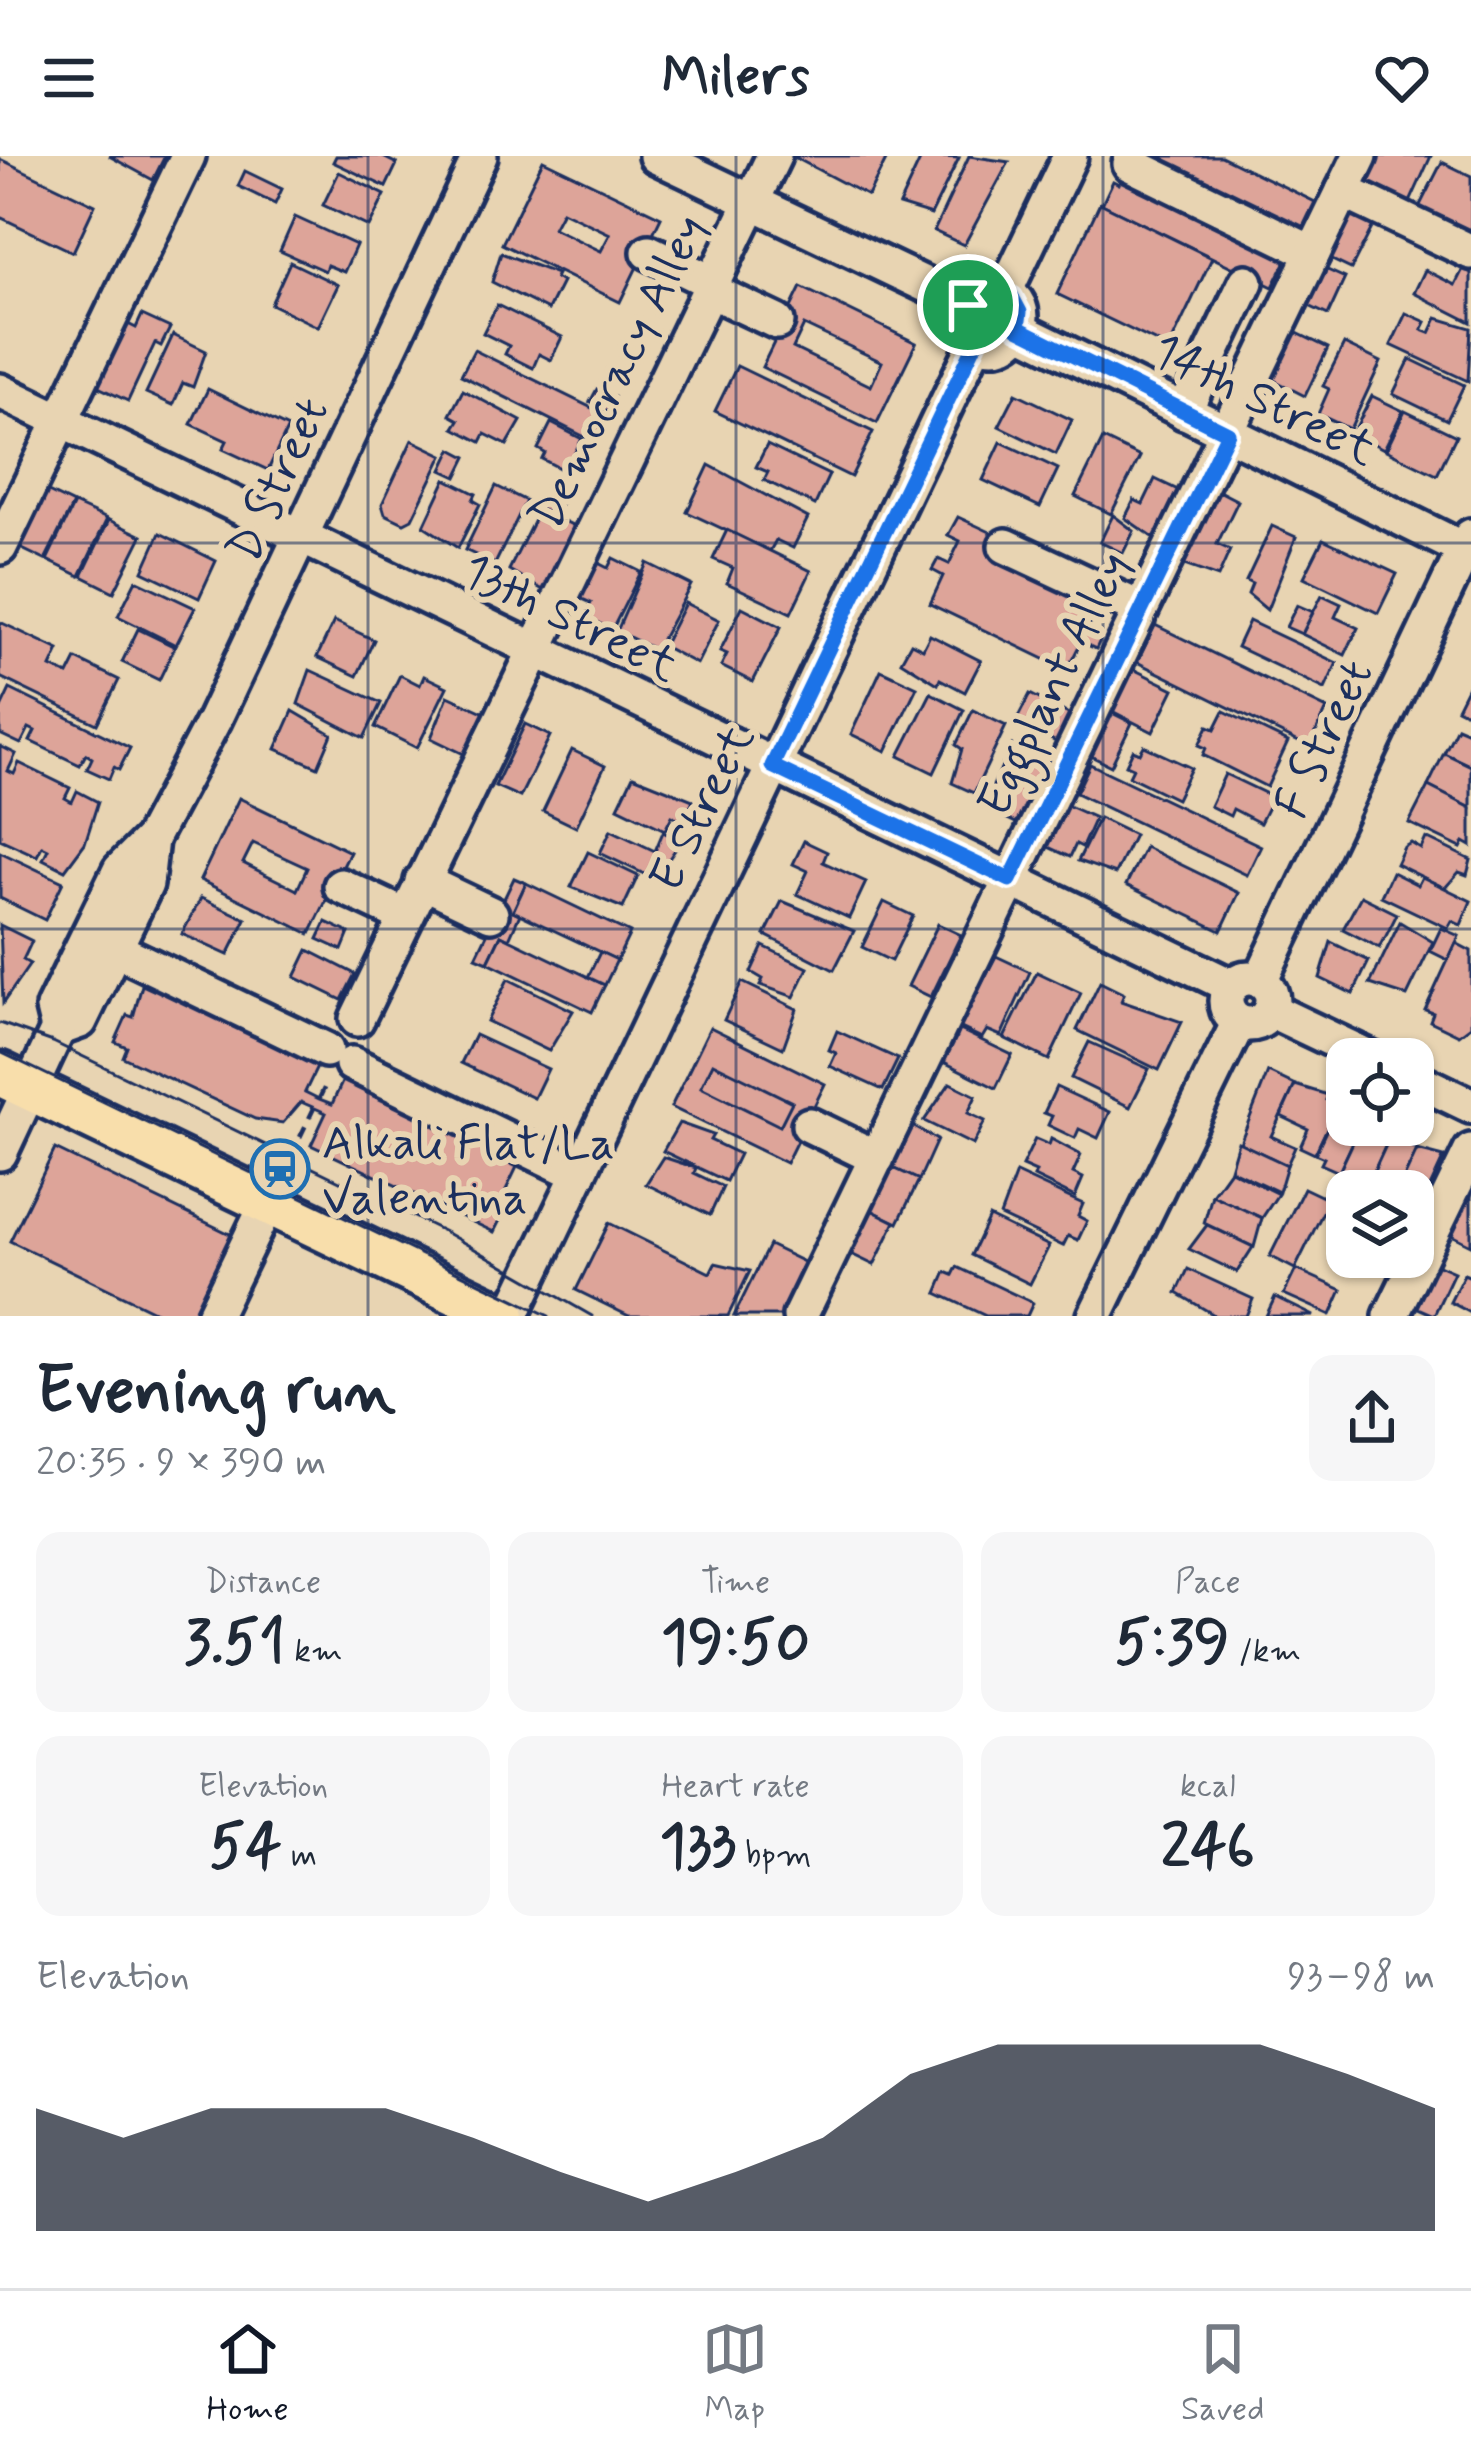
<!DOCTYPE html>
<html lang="en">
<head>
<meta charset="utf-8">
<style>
	:root { --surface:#fff; --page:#f6f6f7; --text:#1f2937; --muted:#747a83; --line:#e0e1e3; --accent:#111827 }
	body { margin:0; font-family:Mynerve,sans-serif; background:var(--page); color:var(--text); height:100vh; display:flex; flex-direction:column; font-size:45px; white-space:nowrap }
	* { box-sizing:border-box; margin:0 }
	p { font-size:39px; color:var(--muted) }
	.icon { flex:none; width:66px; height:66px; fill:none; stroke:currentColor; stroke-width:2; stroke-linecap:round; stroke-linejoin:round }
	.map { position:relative; height:1160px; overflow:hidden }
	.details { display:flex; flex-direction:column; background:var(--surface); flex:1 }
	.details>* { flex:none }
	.tools { position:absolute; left:1326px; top:882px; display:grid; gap:24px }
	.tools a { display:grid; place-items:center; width:108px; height:108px; border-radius:24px; background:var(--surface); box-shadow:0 3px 9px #0004; font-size:60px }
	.pin { position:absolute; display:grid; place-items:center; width:102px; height:102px; color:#fff; margin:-51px; border:6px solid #fff; border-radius:50%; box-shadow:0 3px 12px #0007 }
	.round { display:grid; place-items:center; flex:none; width:126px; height:126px; border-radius:24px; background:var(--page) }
	.head { display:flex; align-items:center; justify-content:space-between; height:204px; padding:0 36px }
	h1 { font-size:66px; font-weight:700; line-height:90px }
	.metrics { display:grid; grid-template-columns:repeat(3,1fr); gap:18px; height:204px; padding:12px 36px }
	.metrics div { display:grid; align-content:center; border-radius:24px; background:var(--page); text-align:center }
	.metrics b { font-size:60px; font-weight:700 }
	.metrics small { font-size:33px; font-weight:400 }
	.metrics p { font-size:33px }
	.chart { height:336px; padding:24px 36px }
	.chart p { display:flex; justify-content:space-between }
	.chart svg { width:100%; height:216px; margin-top:12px; fill:var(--accent); opacity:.7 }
	header { display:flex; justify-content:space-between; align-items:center; height:156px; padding:0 36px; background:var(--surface); font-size:54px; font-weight:700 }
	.tab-bar { display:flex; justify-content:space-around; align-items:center; height:168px; border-top:3px solid var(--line); background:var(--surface); font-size:33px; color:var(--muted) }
	.tab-bar a { display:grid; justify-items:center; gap:6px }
	.tab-bar .selected { color:var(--accent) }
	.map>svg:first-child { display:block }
	.building { fill:#dda499; stroke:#1b2f5e; stroke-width:3; fill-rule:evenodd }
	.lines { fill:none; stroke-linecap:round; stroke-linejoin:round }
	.minor-casing { stroke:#1b2f5e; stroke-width:42 }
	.major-casing { stroke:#1b2f5e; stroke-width:51 }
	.path { stroke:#1b2f5e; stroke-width:4.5; stroke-dasharray:12 9; stroke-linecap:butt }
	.minor { stroke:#e8d4b2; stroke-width:33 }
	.major { stroke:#f8deab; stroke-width:42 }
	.tram { stroke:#1b2f5e; stroke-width:3 }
	.route-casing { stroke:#fff; stroke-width:24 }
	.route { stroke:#1a73e8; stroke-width:15 }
	.grid { fill:none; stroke:#1b2f5e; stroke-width:3; stroke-opacity:0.55 }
	.labels { text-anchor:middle; stroke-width:12; stroke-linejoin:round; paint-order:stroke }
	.street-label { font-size:48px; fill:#1b2f5e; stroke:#e8d4b2 }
	.poi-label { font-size:48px; fill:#1b2f5e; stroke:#e8d4b2; text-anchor:start }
</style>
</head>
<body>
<header><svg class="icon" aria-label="menu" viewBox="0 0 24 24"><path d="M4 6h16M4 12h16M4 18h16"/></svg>Milers<svg class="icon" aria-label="heart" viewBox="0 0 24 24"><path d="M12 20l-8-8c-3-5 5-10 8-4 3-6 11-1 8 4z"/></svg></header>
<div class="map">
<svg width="1471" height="1160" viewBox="0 0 1471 1160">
	<rect width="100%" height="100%" fill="#e8d4b2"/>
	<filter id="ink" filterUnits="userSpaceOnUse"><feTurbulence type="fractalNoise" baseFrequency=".00833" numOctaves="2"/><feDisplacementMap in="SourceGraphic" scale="24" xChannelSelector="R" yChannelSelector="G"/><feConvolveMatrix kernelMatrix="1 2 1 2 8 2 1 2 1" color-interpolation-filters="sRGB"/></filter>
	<g filter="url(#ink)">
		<g class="building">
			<polygon points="109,0 165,0 153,24"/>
			<polygon points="336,0 381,0 397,8 386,31 333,6"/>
			<polygon points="792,0 888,0 868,40"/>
			<polygon points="922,0 959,2 931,59 899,49"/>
			<polygon points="969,0 1009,6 964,89 934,75"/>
			<polygon points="1144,0 1221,0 1315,46 1300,77"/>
			<polygon points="1376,0 1431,0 1406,55 1360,33"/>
			<polygon points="0,3 95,49 73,96 0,61"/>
			<path d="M543,4L661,61L620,146L502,88ZM562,55L610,78L601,95L553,72Z"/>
			<polygon points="1442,6 1471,20 1471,84 1416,57"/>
			<polygon points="245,15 282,33 275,48 238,30"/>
			<polygon points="339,16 385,39 369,71 323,49"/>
			<polygon points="1122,20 1288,101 1273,131 1102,48 1113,25 1119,28"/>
			<polygon points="1100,47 1212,102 1169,192 1057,138"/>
			<polygon points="1350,56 1374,68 1351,113 1328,102"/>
			<polygon points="295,61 356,89 344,116 327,109 325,115 280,95"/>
			<polygon points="501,97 557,118 555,122 562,126 548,154 492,126"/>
			<polygon points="290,106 338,129 318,171 271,148"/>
			<polygon points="1323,112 1345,122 1328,159 1305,148"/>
			<polygon points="1463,113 1471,117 1471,166 1414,137 1425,114 1455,129"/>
			<path d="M801,131L916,187L877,267L762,211ZM804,169L882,206L871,230L793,192Z"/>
			<polygon points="497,149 562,181 551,204 539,198 533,212 505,198 509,190 483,177"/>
			<polygon points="1406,157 1426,166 1422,174 1430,177 1437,162 1471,172 1468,225 1391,189"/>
			<polygon points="142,159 170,172 161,190 155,187 128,245 92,228 122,165 136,172"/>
			<polygon points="1293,175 1328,192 1305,240 1270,222"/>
			<polygon points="173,179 206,195 193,231 183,227 173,249 146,237"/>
			<polygon points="1344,188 1381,206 1350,273 1318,258 1329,233 1323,230"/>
			<polygon points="474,194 608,260 595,286 461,219"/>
			<polygon points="1410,203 1464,229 1447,264 1393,238"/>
			<polygon points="737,210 873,276 851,321 715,255"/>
			<polygon points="208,233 288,272 268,314 223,293 227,285 191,268"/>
			<polygon points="597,233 614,241 607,255 590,246"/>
			<polygon points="463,234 521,265 507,289 485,278 481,286 454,272 459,264 450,259"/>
			<polygon points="1016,237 1072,264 1056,298 999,270"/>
			<polygon points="1372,240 1403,255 1384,293 1353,277"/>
			<polygon points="1405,255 1456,280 1437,319 1386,294"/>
			<polygon points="551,267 582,283 565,315 542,303 545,297 538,293"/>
			<polygon points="1103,283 1140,301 1111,358 1075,340"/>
			<polygon points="412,284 443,299 412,363 404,367 385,358 382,348"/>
			<polygon points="1001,286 1058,313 1040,351 983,324"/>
			<polygon points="767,289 829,319 815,349 764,324 768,316 756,311"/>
			<polygon points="452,293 467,301 457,321 442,314"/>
			<polygon points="709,309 808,362 793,392 776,384 770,395 687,356"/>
			<polygon points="446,323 476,338 473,344 480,348 458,392 424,370"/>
			<polygon points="1155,323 1182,336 1158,385 1125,362 1134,344 1143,348"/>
			<polygon points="496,330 526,345 495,408 465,394"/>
			<polygon points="40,332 73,348 45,404 12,388"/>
			<polygon points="1217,334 1238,345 1217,388 1230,394 1218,421 1181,408"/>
			<polygon points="545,339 561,348 555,360 538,352"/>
			<polygon points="74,348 107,363 80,420 47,404"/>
			<polygon points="1113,359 1134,375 1123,397 1100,386"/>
			<polygon points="536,360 556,371 560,363 574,370 561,397 566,400 543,434 509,414"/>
			<polygon points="958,361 1003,382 1100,446 1086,476 1101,482 1096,493 1081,486 1067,514 930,448 943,420 932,414 938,403 949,408 960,385 948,379"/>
			<polygon points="109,364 142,380 114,436 82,420"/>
			<polygon points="1272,370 1296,381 1267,454 1248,438 1252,428 1246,425"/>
			<polygon points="727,374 811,415 791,457 727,427 733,412 713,403"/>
			<polygon points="160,377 216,405 199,442 143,415"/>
			<polygon points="1323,383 1397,418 1378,457 1304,421"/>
			<polygon points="613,402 641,416 612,474 585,460 591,447 578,441 596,406 608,412"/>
			<polygon points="647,407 691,429 656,494 617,475"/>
			<polygon points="136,424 195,452 176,489 118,460"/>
			<polygon points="1322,439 1341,448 1335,461 1358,472 1345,499 1302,478"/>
			<polygon points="685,447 719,464 697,508 663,490"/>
			<polygon points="1297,449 1313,456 1302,478 1286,471"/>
			<polygon points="742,451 781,471 753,526 721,510 727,498 720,495"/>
			<polygon points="334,465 374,484 357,520 317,501"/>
			<polygon points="1249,465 1337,507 1325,533 1237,491"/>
			<polygon points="0,466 59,494 51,511 68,519 76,503 119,524 97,568 0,521"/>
			<polygon points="1155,469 1327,553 1309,591 1137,506"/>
			<polygon points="138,473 175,491 159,524 122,506"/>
			<polygon points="930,479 981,505 965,536 940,523 938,528 901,505 911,487 923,493"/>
			<polygon points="1133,513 1174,533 1153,576 1112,555"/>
			<polygon points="310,514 381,547 364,582 298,548"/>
			<polygon points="881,514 917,531 886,595 851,578"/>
			<polygon points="400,519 420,529 424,520 447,531 417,592 375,571"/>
			<polygon points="1471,524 1471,559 1457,552"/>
			<polygon points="10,533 130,592 119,614 114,611 109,623 87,613 92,602 86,598 80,609 30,585 35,575 29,572 21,588 0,578 0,554"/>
			<polygon points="931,537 964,554 934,617 899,600"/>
			<polygon points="1030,538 1074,561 1060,588 1016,565"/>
			<polygon points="448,540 485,557 466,599 431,582"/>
			<polygon points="973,554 1006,570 974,637 952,627 962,593 956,589"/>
			<polygon points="293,555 332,578 318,611 276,593"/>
			<polygon points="1224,555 1288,586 1267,631 1203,599 1206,592 1199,589 1208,570 1215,573"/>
			<polygon points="1112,557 1132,567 1111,610 1091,600"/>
			<polygon points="525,568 550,580 520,641 495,630"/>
			<polygon points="1457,571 1471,577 1471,610 1444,597"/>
			<polygon points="1012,589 1052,608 1016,667 983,651"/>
			<polygon points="0,590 16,598 8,615 14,618 19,607 70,632 65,642 72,646 77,635 98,646 85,687 65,714 43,703 48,693 42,690 37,700 0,683"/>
			<polygon points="1144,590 1191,612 1176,643 1129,620 1133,612 1126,609 1133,594 1140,597"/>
			<polygon points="572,594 605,610 576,671 543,655"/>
			<polygon points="1444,597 1471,610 1471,652 1428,630"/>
			<polygon points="1090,608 1261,690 1247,719 1076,637"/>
			<polygon points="1225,618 1273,641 1260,667 1233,653 1230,660 1210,650"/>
			<polygon points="633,620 693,644 683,666 672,660 665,674 618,651"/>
			<polygon points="1428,630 1471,652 1471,690 1464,686 1461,692 1409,667"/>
			<path d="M239,642L350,696L310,778L200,724ZM253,687L307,712L297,734L243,707Z"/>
			<polygon points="1064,648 1095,662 1082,691 1076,688 1070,701 1044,689"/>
			<polygon points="1099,662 1134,679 1115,718 1078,705"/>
			<polygon points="611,674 655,695 663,676 681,685 655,723 600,697"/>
			<polygon points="1426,682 1471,704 1467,719 1459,716 1445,732 1396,708 1404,691 1411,687 1421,693"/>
			<polygon points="804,685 827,696 823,706 866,726 849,762 797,738 808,715 793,708"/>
			<polygon points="1145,691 1239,737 1221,775 1126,729"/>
			<polygon points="0,696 63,726 45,764 0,742"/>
			<polygon points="588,696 638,720 623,752 571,731"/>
			<polygon points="1392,716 1418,729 1422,721 1471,745 1461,769 1452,765 1448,772 1381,740"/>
			<polygon points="514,722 526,727 513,755 520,758 509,783 501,779 488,806 476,801"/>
			<polygon points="526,727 630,777 617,804 513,755"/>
			<polygon points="1361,740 1397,758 1380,792 1343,773"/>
			<polygon points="201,742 246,763 228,799 182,778"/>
			<polygon points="782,745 854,775 834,814 765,779"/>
			<polygon points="884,746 913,760 891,805 862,791"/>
			<polygon points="326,766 349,777 342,794 318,783"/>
			<polygon points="1400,766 1433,786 1407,840 1370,828"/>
			<polygon points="938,768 961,779 931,841 908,830"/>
			<polygon points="0,769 32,785 23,804 30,808 3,847"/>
			<polygon points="1441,772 1459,780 1448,804 1430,795"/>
			<polygon points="501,779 605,829 592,856 488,806"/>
			<polygon points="1331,786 1369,805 1353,838 1320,822"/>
			<polygon points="1456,787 1471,795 1471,870 1459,879 1430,865 1433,857 1425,854"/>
			<polygon points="763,790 808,812 794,841 760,829 763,823 751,816"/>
			<polygon points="308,794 355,818 342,844 295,821"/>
			<polygon points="600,796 617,804 605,829 588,821"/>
			<polygon points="996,800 1030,816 1001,880 987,874 982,882 959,871"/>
			<polygon points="1037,816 1081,837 1049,904 1004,882"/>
			<polygon points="508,823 573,855 549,895 487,865"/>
			<polygon points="157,825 321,903 305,936 319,943 332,948 344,922 512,995 507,1006 517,1011 506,1034 513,1038 494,1076 311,989 326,957 301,946 283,967 255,963 123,901 127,891 115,886 127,859 133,861 142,829 153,834"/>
			<polygon points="742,826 797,853 783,892 724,864"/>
			<polygon points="1100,826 1124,838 1121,845 1182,866 1159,914 1077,874"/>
			<polygon points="710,871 825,928 786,1007 671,951"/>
			<polygon points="960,874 1012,899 996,932 938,903 950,878 957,881"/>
			<polygon points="837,875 898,903 883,934 830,910 836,897 829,894"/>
			<polygon points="475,879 548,913 534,942 461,907"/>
			<polygon points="1089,886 1149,913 1130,951 1071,922"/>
			<polygon points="713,907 792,946 780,970 701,931"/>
			<polygon points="1268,916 1295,929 1271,980 1295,991 1287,1009 1240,987"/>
			<polygon points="950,927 976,940 968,957 985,965 973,989 924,965"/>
			<polygon points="1295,929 1328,939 1326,944 1338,949 1315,998 1300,991 1308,973 1281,960"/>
			<polygon points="1056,931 1110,956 1098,982 1079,973 1075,982 1048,969 1052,960 1044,957"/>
			<polygon points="1338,949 1347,953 1347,969 1361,969 1339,1016 1321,1008 1324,1002 1315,998"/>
			<polygon points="679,967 713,979 710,984 739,998 726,1025 663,995"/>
			<polygon points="909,968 937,984 919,1024 889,1010"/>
			<polygon points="1361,969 1380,969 1392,976 1369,1026 1339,1016"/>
			<polygon points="1392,976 1417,994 1398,1035 1378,1035 1369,1026"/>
			<polygon points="1035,983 1049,989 1051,983 1081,999 1073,1017 1083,1022 1075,1041 1034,1021 1036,1016 1022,1010"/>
			<polygon points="1238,986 1287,1009 1279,1036 1230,1013"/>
			<polygon points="55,993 238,1082 200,1160 164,1160 10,1085"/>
			<polygon points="1417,994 1444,1001 1421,1051 1413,1048 1413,1035 1398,1035"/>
			<polygon points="663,1001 696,1012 694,1017 723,1031 710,1059 646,1028"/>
			<polygon points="889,1010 919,1024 898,1067 869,1053"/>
			<polygon points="1230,1014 1278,1038 1262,1062 1212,1039"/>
			<polygon points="1016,1017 1083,1048 1078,1060 1087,1065 1078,1084 1068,1080 1063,1090 1000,1060"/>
			<polygon points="1471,1029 1471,1089 1441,1074"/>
			<polygon points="1304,1032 1329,1044 1295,1113 1270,1100"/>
			<polygon points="1212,1039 1262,1062 1254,1091 1204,1067"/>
			<polygon points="869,1053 895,1066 874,1109 847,1096"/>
			<polygon points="989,1061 1049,1090 1030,1128 971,1099"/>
			<polygon points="609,1067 710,1117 715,1107 750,1115 728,1160 629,1160 576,1134"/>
			<polygon points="1207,1069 1253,1091 1237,1116 1189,1093"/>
			<polygon points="769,1089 810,1109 784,1160 734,1160"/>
			<polygon points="1361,1101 1391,1101 1384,1117 1359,1105"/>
			<polygon points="1429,1105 1454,1116 1434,1159 1409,1148"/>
			<polygon points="957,1111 1033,1147 1027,1160 986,1160 937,1137 946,1116 953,1119"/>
			<polygon points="1188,1113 1253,1143 1246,1160 1216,1160 1177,1137"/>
			<polygon points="1296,1113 1342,1134 1331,1159 1284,1138"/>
			<polygon points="1464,1118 1471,1121 1471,1157 1450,1146"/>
			<polygon points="1275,1141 1314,1160 1266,1160"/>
		</g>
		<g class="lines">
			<g class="minor-casing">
				<g id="minor">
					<polyline points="656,0 968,149"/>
					<polyline points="1130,8 1313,97"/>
					<polyline points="1343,35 1471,96"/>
					<polyline points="649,96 713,127"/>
					<circle cx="993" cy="161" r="28"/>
					<polyline points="709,134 777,166"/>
					<polyline points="1005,136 1070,0"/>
					<polyline points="1018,173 1471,397"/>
					<polyline points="0,235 1231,830"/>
					<polyline points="1184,256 1246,126"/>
					<polyline points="1006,390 1141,453"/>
					<polyline points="0,391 188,0"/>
					<polyline points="422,725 491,758"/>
					<polyline points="341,730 405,760"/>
					<polyline points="115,793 326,894"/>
					<circle cx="1249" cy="845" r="23"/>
					<polyline points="1260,825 1471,380"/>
					<polyline points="1270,854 1373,903"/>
					<polyline points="357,863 774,0"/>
					<polyline points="58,873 80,865 146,728 151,683"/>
					<polyline points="352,908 579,1018"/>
					<polyline points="1413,922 1471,950"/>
					<polyline points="809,969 877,1002"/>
					<polyline points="0,997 58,873 53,852 81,794 120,714 151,683 214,564 480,0"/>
					<polyline points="213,1160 268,1046"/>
					<polyline points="511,1160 977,184"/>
					<polyline points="800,1160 1360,0"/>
					<polyline points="1095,1160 1239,866"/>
					<polyline points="1391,1160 1471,995"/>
				</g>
			</g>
			<g class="major-casing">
				<polyline id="major" points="0,918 504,1160"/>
			</g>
			<g class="path">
				<polyline points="319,943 327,926"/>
				<polyline points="291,1000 314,952"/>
			</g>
			<use href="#minor" class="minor"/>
			<use href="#major" class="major"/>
			<g class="tram">
				<polyline points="0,867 53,886 445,1076 592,1160"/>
				<polyline points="0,896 549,1160"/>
			</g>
		</g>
	</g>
	<g class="lines" filter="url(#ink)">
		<g class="route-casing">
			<polygon id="route" points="987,134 1012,141 1020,156 1018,172 1228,277 1010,724 772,610 977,184 965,164 968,149"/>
		</g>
		<use href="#route" class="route"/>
	</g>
	<path class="grid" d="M368,0V1160M736,0V1160M1103,0V1160M0,387H1471M0,773H1471"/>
	<defs>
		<g id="station-ring" transform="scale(3)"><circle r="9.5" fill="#e8d4b2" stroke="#1f6fb2" stroke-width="1.5"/><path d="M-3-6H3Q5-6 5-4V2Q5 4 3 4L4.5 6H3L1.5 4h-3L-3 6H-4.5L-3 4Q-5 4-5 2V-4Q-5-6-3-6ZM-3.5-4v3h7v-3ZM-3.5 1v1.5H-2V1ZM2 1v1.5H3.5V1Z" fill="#1f6fb2"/></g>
	</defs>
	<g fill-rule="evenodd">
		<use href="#station-ring" x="280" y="1013"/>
	</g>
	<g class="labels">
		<g class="street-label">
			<text transform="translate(616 215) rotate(-64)" y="17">Democracy Alley</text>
			<text transform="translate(1265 242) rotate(26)" y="17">14th Street</text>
			<text transform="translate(276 323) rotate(-65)" y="17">D Street</text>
			<text transform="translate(571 460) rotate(26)" y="17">13th Street</text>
			<text transform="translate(1052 527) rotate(-64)" y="17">Eggplant Alley</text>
			<text transform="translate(1322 582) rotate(-65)" y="17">F Street</text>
			<text transform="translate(700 651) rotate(-64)" y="17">E Street</text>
		</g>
		<g class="poi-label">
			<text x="322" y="1002">Alkali Flat/La<tspan x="322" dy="55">Valentina</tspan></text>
		</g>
	</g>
</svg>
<div class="tools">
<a><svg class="icon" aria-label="locate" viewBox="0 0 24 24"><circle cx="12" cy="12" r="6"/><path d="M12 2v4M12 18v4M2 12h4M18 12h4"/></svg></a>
<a><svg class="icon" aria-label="layers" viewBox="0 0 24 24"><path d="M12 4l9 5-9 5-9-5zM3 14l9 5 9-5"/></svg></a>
</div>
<div class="pin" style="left:968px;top:149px;background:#1e9e55"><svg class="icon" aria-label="arrive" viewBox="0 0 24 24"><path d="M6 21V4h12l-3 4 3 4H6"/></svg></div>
</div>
<section class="details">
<div class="head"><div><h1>Evening run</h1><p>20:35 · 9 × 390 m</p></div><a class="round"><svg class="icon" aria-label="share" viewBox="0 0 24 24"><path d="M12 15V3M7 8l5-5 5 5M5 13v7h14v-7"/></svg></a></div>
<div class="metrics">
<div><p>Distance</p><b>3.51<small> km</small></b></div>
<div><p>Time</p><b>19:50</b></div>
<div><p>Pace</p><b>5:39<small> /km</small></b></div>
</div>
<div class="metrics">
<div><p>Elevation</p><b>54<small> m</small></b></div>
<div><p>Heart rate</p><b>133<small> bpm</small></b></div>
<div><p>kcal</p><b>246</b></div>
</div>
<div class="chart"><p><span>Elevation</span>93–98 m</p>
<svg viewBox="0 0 160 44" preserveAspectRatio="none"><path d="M0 44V19L10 25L20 19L30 19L40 19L50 25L60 32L70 38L80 32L90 25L100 12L110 6L120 6L130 6L140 6L150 12L160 19V44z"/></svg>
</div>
</section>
<nav class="tab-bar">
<a class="selected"><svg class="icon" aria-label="home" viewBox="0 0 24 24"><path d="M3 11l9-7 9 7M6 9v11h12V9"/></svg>Home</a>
<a><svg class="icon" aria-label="map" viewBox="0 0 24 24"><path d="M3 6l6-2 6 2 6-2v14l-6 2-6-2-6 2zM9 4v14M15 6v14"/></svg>Map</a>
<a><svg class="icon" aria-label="saved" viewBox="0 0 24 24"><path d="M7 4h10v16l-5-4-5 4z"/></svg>Saved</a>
</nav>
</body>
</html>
